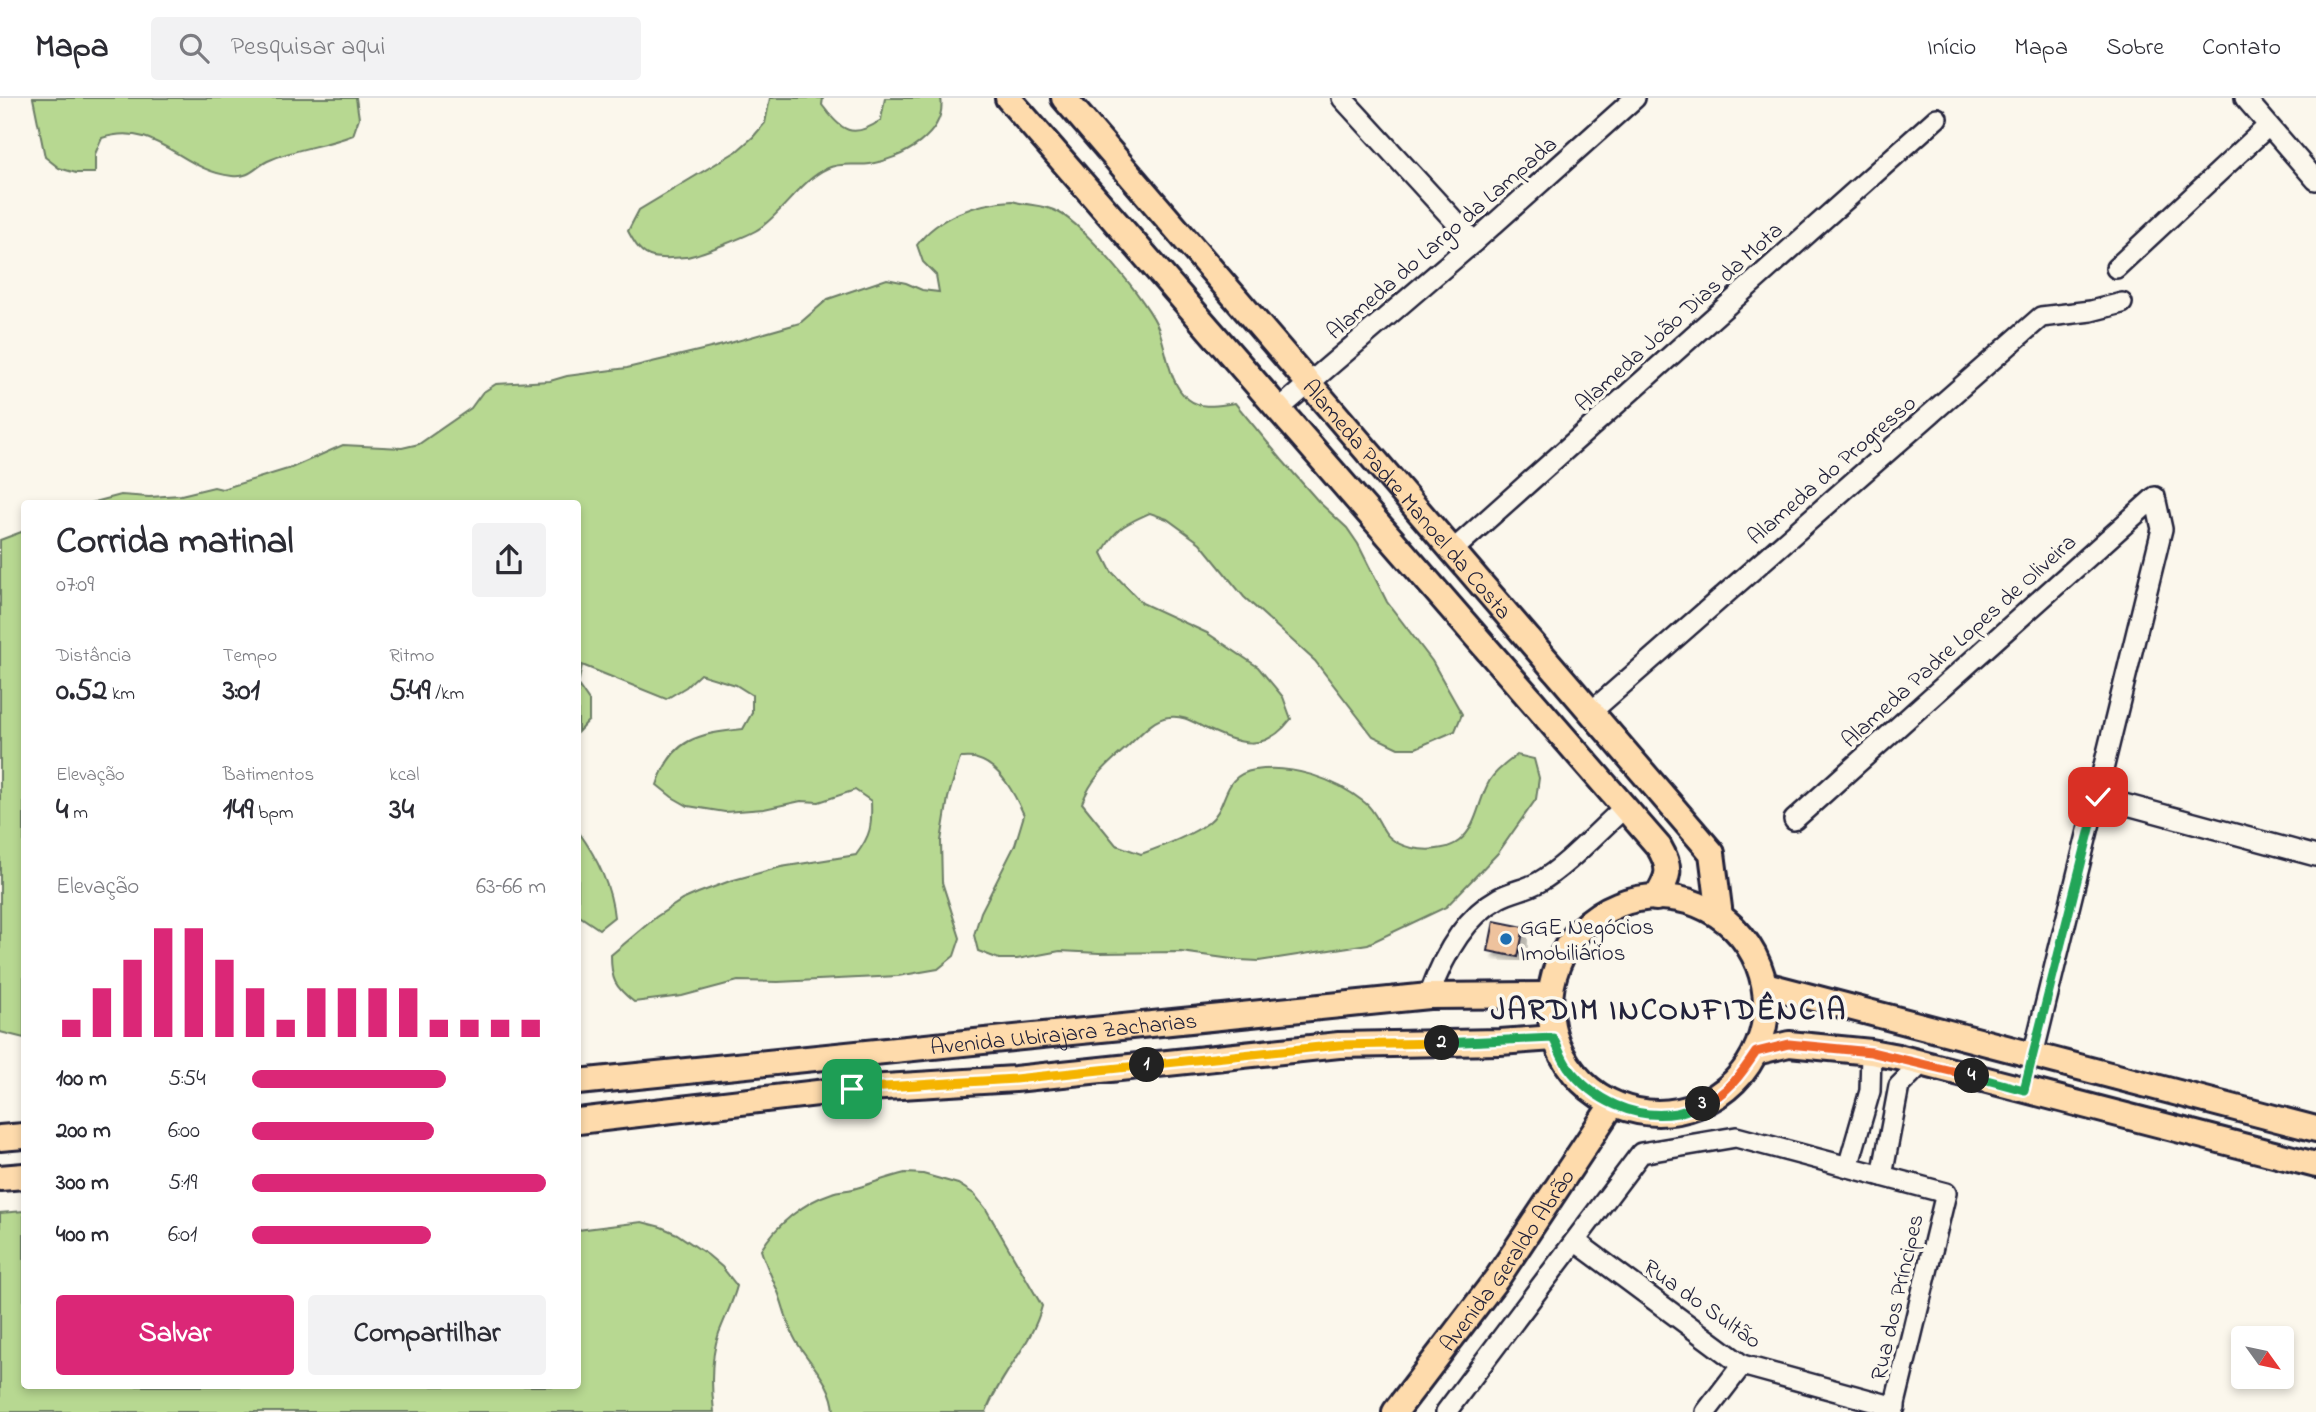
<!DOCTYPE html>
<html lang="pt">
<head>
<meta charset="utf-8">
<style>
	:root { --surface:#fff; --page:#f2f2f3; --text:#2b2b33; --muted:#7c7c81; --line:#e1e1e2; --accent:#db2777 }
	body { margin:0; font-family:"Indie Flower",sans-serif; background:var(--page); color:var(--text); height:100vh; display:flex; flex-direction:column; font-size:26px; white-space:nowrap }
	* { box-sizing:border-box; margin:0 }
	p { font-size:23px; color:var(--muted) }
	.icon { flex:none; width:38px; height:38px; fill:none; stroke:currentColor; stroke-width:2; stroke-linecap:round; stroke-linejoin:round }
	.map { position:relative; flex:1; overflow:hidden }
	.drawer { position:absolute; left:21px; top:402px; width:560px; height:889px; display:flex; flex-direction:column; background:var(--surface); border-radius:7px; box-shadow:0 4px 10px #0003 }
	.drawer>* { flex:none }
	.needle { width:46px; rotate:123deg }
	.buttons { position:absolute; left:2231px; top:1228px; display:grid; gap:14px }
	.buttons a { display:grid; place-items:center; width:63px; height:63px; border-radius:7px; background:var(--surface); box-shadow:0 4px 10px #0003; font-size:35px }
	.pin { position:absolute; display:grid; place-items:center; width:60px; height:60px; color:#fff; margin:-30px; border-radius:14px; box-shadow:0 4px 10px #0006 }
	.km { position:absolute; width:35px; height:35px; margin:-18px; border-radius:50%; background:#222; color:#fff; font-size:19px; line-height:35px; text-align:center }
	.round { display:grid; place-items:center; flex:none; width:74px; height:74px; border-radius:7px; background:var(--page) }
	.overview { display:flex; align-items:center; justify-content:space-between; height:119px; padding:0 35px }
	h1 { font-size:38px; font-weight:700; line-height:52px }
	.metrics { display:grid; grid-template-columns:repeat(3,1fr); gap:10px; height:119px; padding:7px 35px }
	.metrics div { display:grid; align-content:center }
	.metrics b { font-size:30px; font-weight:700 }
	.metrics small { font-size:19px; font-weight:400 }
	.metrics p { font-size:19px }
	.chart { height:196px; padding:14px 35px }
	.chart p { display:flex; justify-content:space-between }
	.chart svg { width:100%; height:126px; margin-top:7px; stroke:var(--accent); stroke-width:6 }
	.action { display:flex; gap:14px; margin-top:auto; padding:14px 35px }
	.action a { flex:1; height:80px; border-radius:7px; background:var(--accent); color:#fff; font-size:28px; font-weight:700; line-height:80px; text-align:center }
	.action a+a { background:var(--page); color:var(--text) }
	ul { padding:0 35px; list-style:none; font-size:23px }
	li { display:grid; grid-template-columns:112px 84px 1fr; align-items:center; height:52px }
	li i { height:18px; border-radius:9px; background:var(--accent) }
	header { display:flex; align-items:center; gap:42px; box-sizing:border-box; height:98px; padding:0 35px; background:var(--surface); border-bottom:2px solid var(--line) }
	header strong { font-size:33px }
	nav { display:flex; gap:38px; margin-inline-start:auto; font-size:24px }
	.search { width:490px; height:63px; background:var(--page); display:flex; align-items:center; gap:18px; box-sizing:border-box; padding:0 24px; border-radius:7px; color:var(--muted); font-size:26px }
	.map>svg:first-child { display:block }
	.green { fill:#b7d891; stroke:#6c7d66; stroke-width:2 }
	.building { fill:#eec29d; stroke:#22223b; stroke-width:2; filter:url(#shadow) }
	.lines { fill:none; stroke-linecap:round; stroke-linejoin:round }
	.minor-casing { stroke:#22223b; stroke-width:24 }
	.major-casing { stroke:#22223b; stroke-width:30 }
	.minor { stroke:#fbf7ec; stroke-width:19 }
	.major { stroke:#fedbac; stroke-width:24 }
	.split-1-casing { stroke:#fff; stroke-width:14 }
	.split-2-casing { stroke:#fff; stroke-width:14 }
	.split-3-casing { stroke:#fff; stroke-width:14 }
	.split-4-casing { stroke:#fff; stroke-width:14 }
	.split-5-casing { stroke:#fff; stroke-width:14 }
	.split-1 { stroke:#f5b400; stroke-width:9 }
	.split-2 { stroke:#f5b400; stroke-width:9 }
	.split-3 { stroke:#22a559; stroke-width:9 }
	.split-4 { stroke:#f0652b; stroke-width:9 }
	.split-5 { stroke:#22a559; stroke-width:9 }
	.poi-dot { fill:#1f6fb2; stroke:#fbf7ec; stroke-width:2.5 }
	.labels { text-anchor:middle; stroke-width:7; stroke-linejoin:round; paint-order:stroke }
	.street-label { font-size:23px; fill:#22223b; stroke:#fbf7ec }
	.poi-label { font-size:23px; fill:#22223b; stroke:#fbf7ec; text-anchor:start }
	.district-label { font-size:30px; font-weight:bold; letter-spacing:2px; fill:#22223b; stroke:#fbf7ec }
</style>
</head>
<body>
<header>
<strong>Mapa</strong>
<div class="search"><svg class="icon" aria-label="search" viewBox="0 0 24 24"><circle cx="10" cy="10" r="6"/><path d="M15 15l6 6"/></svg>Pesquisar aqui</div>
<nav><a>Início</a><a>Mapa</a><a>Sobre</a><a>Contato</a></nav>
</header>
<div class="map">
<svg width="2316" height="1314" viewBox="0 0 2316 1314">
	<defs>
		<filter id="shadow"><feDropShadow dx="6" dy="6" stdDeviation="2" flood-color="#0004"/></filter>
	</defs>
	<rect width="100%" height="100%" fill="#fbf7ec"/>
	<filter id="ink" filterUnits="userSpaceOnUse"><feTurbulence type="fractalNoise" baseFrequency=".0143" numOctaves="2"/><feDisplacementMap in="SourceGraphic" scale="14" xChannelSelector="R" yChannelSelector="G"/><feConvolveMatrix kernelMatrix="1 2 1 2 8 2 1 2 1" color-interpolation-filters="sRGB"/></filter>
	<g filter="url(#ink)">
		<g class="green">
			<path d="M33,0H356L359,20L353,37C326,48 297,50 270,62C255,68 252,80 232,78C181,73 157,22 102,40L95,56V75H76L59,70L45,59Z"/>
			<path d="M770,0H823L822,7C842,33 852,42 881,22L885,0H941C947,36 902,61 870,66C857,68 841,64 828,70C801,82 784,113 760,130C751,137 696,158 686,159C676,160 662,161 653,159C640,156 634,144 628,133L639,112L737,53L753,39L765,25Z"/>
			<path d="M1012,103C1028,108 1043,106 1058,114C1083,126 1150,205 1159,232C1167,253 1169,286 1188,301C1202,312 1218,307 1235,305L1282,362L1319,404L1347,430L1358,446L1387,504L1432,563L1462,616L1455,633L1416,650H1398L1373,638L1315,563L1244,499L1200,445L1167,421L1150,415C1123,427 1116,430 1102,455L1111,473L1142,505L1207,535L1258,569L1283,599L1291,621C1264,656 1240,646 1205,630C1193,624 1183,617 1169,619C1153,620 1137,640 1126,650C1106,668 1092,679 1082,705L1116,747L1141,756C1164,748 1188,739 1208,725C1230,708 1219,678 1255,672C1292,666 1335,681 1364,704C1375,712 1378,724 1385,734C1398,754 1441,757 1459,743C1478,728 1478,702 1490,682C1496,672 1508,664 1517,657L1534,661L1539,680L1536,701L1498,755L1446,809L1368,846L1259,863L1239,862L1181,854L1099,855L1060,853L1017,861H999L978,853L974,837L981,814L1015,747L1024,717C1015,697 1000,667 977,661C973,659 965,660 960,660L948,700L941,743L942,784L960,840L954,858L938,871L898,878L778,884L738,883L682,898L634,904C615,889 611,882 611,857L656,819L682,802L698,795L730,783L781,769L856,757C871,737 872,728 871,703L855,692L819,704L801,703L764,711L725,714L688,708L672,699L657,687C672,640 698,636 743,631L752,615V597L736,587L700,576L686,589L666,601L582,567L578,587L589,603V622L578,634V406H87L121,397L149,399L181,397L214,389L222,391L291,370L343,347L402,350L419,346L471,310L482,295L496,286L550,283L567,278L627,270L723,247L800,225L828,201L887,181L906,185L922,192L939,194L936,177L923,164L917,147C938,118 977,105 1012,103Z"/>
			<polygon points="24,433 24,940 0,934 0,442"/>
			<path d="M578,733C596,758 611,788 614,819L599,831L578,817Z"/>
			<path d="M905,1075L923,1076L958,1086L974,1096L986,1111L1042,1208C1032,1247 1000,1276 986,1314H834C833,1286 810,1266 796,1243C786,1226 784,1205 775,1187C770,1175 765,1165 761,1152C776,1127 804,1104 832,1095C838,1092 846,1093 853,1091C871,1086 887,1079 905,1075Z"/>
			<path d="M24,1113V1288H578V1132L642,1124L661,1129L677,1136L708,1157L722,1169L737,1188C733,1204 725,1219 719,1235C710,1260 711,1288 714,1314H0V1115Z"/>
		</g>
		<polygon class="building" points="1494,823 1524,829 1518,859 1488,853"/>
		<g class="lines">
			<g class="minor-casing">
				<g id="minor">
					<polyline points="1342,0 1474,144"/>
					<polyline points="2245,0 2316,82"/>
					<polyline points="2116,170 2268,28"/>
					<polyline points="1278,312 1474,144 1635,0"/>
					<polyline points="1452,453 1937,20"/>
					<polyline points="1591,614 2041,219 2091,213 2122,205"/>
					<polyline points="2098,699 2316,758"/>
					<polyline points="1794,722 2155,399 2162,431 2033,957"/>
					<path d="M1429,898C1442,861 1463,820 1499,800C1512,793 1527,791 1539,784C1567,768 1599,732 1624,710"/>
					<polyline points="1848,1069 1870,993 1871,954"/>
					<polyline points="1882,1078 1899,988 1922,965"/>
					<polyline points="1575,1143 1742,1267 1895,1309"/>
					<polyline points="1446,1314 1641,1055 1736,1039 1946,1095 1893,1314"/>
					<polyline points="1706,1314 1742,1267"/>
				</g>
			</g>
			<g class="major-casing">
				<g id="major">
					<path d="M1008,0L1659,749C1672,771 1669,779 1656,800"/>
					<path id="s1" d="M1064,0L1712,755L1720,818"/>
					<circle cx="1658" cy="907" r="108"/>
					<polyline points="1765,887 2316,1031"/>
					<polyline points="1756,954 1789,946 1871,954 1898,959 2316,1067"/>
					<path id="s2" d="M578,984L1429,898L1549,897"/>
					<polyline points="578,1023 852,991 1015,981 1339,947 1500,944 1554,940"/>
					<polyline points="0,1040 24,1038"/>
					<polyline points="0,1080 24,1078"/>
					<path id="s3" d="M1395,1314L1498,1179L1612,1007"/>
				</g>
			</g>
			<use href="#minor" class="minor"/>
			<use href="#major" class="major"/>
		</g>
	</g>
	<g class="lines" filter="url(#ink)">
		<g class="split-1-casing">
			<polyline id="split-1" points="852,991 1015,981 1147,967"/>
		</g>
		<g class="split-2-casing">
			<polyline id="split-2" points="1147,967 1339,947 1442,945"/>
		</g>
		<g class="split-3-casing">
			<path id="split-3" d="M1442,945L1553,940C1558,949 1562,961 1568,969C1593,1003 1635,1022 1677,1015C1686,1013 1695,1009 1703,1006"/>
		</g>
		<g class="split-4-casing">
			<path id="split-4" d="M1703,1006C1727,997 1742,975 1756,954L1789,946L1871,954L1972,978"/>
		</g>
		<g class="split-5-casing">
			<polyline id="split-5" points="1972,978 2024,992 2098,699"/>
		</g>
		<use href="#split-1" class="split-1"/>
		<use href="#split-2" class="split-2"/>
		<use href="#split-3" class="split-3"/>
		<use href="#split-4" class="split-4"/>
		<use href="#split-5" class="split-5"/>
	</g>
	<circle class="poi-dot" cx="1506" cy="841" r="7"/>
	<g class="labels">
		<g class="street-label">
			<text transform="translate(1441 139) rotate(-41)" y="8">Alameda do Largo da Lampada</text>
			<text transform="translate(1678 218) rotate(-42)" y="8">Alameda João Dias da Mota</text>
			<text transform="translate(1831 371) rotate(-41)" y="8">Alameda do Progresso</text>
			<text dy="8" stroke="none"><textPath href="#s1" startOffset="528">Alameda Padre Manoel da Costa</textPath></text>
			<text transform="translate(1958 542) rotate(-42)" y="8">Alameda Padre Lopes de Oliveira</text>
			<text dy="8" stroke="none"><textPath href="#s2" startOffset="488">Avenida Ubirajara Zacharias</textPath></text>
			<text dy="8" stroke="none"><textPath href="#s3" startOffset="189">Avenida Geraldo Abrão</textPath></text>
			<text transform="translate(1896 1199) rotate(-77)" y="8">Rua dos Príncipes</text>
			<text transform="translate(1703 1205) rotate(35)" y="8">Rua do Sultão</text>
		</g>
		<g class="poi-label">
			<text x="1520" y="836">GGE Negócios<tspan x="1520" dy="26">Imobiliários</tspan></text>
		</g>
		<g class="district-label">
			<text x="1669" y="921">JARDIM INCONFIDÊNCIA</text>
		</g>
	</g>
</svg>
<div class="buttons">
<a><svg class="needle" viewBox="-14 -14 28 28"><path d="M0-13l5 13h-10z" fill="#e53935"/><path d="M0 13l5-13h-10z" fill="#7c7c81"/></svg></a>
</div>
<div class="pin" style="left:852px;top:991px;background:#1e9e55"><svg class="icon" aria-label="arrive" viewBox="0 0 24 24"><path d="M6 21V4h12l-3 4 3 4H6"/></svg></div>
<div class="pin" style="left:2098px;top:699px;background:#d93025"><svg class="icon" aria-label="check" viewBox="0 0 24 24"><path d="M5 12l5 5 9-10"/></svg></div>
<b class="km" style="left:1147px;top:967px">1</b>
<b class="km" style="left:1442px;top:945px">2</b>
<b class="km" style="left:1703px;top:1006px">3</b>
<b class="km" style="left:1972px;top:978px">4</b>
<section class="drawer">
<div class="overview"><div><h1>Corrida matinal</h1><p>07:09</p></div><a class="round"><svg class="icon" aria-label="share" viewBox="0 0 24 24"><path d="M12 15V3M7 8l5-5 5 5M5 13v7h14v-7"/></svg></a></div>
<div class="metrics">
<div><p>Distância</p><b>0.52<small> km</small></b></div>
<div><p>Tempo</p><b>3:01</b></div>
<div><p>Ritmo</p><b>5:49<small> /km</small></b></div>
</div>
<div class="metrics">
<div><p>Elevação</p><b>4<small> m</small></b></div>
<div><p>Batimentos</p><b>149<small> bpm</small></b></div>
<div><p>kcal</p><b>34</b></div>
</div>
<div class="chart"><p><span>Elevação</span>63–66 m</p>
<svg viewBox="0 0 160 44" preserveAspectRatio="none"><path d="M5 44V38M15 44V27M25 44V17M35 44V6M45 44V6M55 44V17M65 44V27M75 44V38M85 44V27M95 44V27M105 44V27M115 44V27M125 44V38M135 44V38M145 44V38M155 44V38"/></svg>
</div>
<ul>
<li><b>100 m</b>5:54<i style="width:66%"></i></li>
<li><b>200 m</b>6:00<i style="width:62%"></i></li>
<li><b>300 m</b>5:19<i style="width:100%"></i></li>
<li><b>400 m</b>6:01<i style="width:61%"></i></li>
</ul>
<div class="action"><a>Salvar</a><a>Compartilhar</a></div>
</section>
</div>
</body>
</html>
